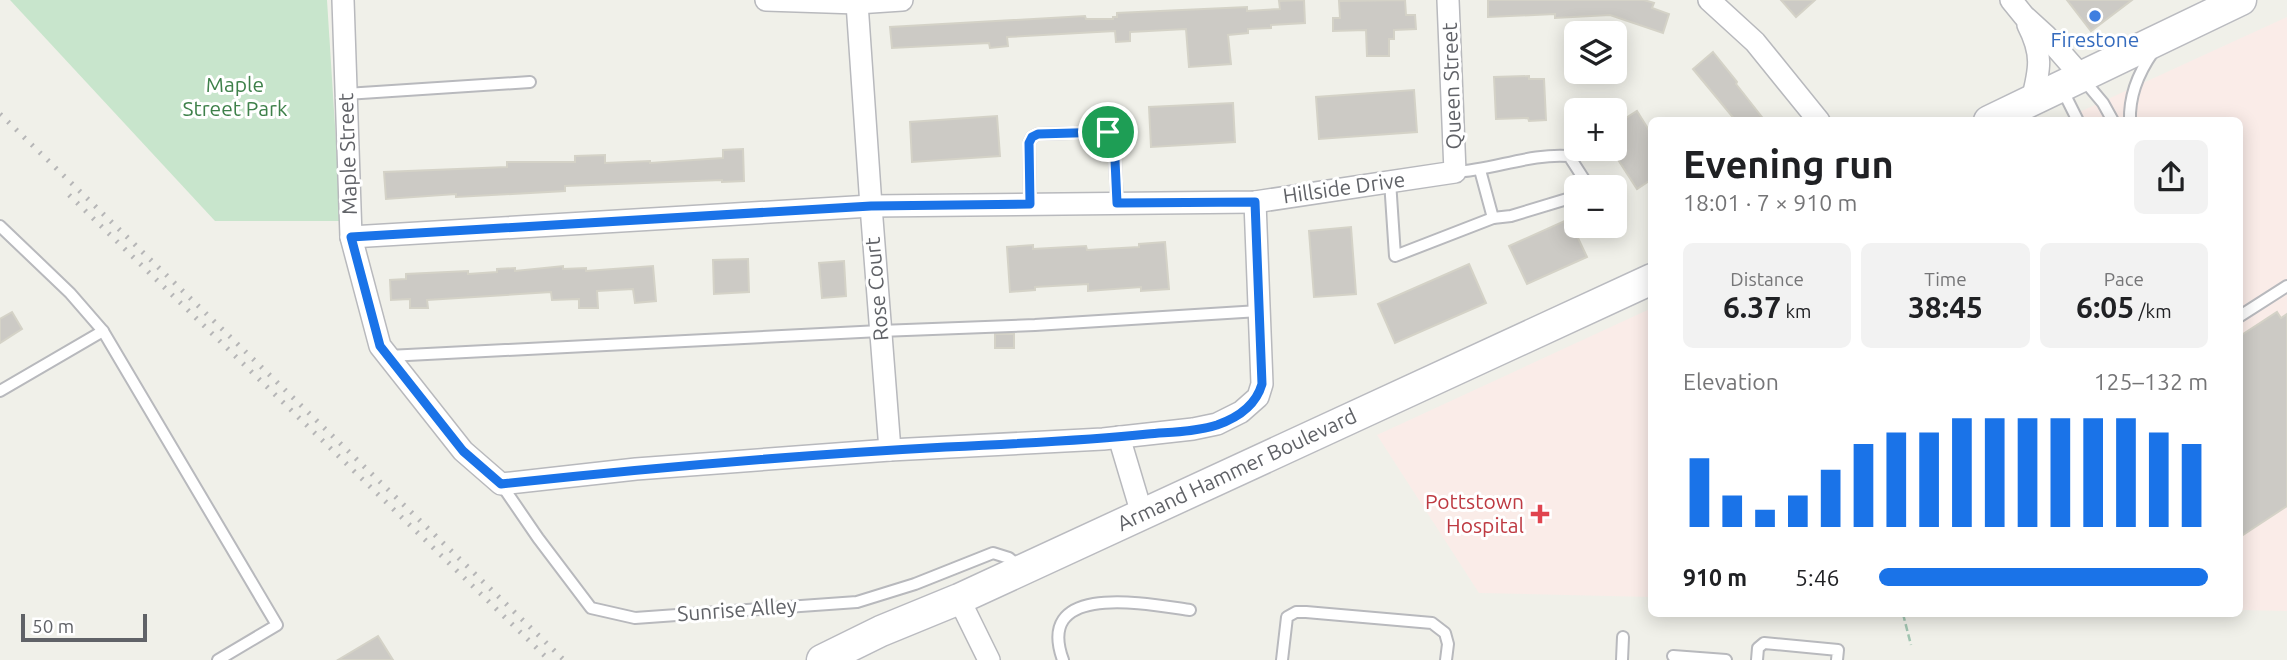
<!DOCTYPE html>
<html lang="en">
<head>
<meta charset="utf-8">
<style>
	:root { --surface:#fff; --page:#f2f2f2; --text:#202124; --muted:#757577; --accent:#1a73e8 }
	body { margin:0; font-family:Ubuntu,sans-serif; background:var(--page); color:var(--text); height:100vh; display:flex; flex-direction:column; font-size:26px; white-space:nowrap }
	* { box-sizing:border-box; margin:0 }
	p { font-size:23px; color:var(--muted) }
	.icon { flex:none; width:38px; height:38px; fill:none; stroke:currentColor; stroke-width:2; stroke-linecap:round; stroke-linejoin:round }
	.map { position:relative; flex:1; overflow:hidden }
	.drawer { position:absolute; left:1648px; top:117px; width:595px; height:500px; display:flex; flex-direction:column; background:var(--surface); border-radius:10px; box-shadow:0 4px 18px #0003 }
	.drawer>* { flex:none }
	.controls { position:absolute; left:1564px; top:21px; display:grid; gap:14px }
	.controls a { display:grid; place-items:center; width:63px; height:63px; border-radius:10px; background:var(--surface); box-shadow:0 4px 18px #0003; font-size:35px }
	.scale { position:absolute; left:21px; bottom:18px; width:126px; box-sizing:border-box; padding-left:7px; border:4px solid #606267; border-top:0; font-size:19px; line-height:24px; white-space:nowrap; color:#606267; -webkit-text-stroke:5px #fff; paint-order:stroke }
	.pin { position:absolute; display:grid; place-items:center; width:60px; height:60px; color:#fff; margin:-30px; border:4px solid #fff; border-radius:50%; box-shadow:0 2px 7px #0007 }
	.round { display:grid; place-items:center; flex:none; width:74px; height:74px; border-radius:10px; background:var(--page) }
	.summary { display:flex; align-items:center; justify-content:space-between; height:119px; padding:0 35px }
	h1 { font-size:38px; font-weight:700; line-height:52px }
	.metrics { display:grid; grid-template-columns:repeat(3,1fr); gap:10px; height:119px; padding:7px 35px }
	.metrics div { display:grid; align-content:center; border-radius:10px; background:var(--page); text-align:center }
	.metrics b { font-size:30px; font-weight:700 }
	.metrics small { font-size:19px; font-weight:400 }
	.metrics p { font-size:19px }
	.chart { height:196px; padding:14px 35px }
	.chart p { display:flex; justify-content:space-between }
	.chart svg { width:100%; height:126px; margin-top:7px; stroke:var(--accent); stroke-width:6 }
	ul { padding:0 35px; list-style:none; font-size:23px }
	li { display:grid; grid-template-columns:112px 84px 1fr; align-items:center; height:52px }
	li i { height:18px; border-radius:9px; background:var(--accent) }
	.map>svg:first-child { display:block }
	.medical { fill:#faece8 }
	.green { fill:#c8e5cc }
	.building { fill:#cccac5; stroke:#d4d2c7; stroke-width:2 }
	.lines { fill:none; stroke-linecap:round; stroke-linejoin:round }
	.lane-casing { stroke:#b8b9bd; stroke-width:14 }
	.street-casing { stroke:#b8b9bd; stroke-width:24 }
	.secondary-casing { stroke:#babbc0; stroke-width:33 }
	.path { stroke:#a1c5b1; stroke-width:2.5; stroke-dasharray:7 3.5; stroke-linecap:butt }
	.lane { stroke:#fff; stroke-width:10 }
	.street { stroke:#fff; stroke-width:21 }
	.secondary { stroke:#fff; stroke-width:30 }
	.rail { stroke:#b6b6b7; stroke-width:5; stroke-dasharray:2 9; stroke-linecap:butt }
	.route-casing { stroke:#fff; stroke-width:14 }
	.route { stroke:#1a73e8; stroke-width:9 }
	.shop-dot { fill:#3f7fe0; stroke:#fff; stroke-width:2.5 }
	.health-dot { fill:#e0444e; stroke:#fff; stroke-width:2.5 }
	.labels { text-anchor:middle; stroke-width:6; stroke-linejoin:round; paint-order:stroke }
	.shop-label { font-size:21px; fill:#366cbe; stroke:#fff }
	.park-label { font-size:21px; fill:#3e804a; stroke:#fff }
	.street-label { font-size:21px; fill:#606267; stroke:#fff }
	.health-label { font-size:21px; fill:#be3a42; stroke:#fff; text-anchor:end }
</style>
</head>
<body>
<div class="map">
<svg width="2287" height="660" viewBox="0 0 2287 660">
	<rect width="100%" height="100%" fill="#f0f0e9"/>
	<g class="medical">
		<polygon points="2287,17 2287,611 2240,610 2240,121 2060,121"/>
		<polygon points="1652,308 1652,597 1479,593 1377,435"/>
	</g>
	<polygon class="green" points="10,0 327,0 341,221 215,221"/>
	<g class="building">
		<polygon points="1304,0 1305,23 1271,25 1271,28 1248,29 1248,33 1228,35 1231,64 1189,67 1186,29 1130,32 1130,41 1116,42 1115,31 1007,37 1008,46 990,48 989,43 892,48 890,27 1085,16 1086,19 1113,19 1113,17 1117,17 1117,13 1247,7 1247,11 1280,9 1279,1"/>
		<polygon points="1405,0 1406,15 1415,15 1416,29 1394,30 1394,39 1389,39 1389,56 1367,56 1366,30 1333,31 1333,18 1340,18 1339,1"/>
		<polygon points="1488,0 1644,0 1654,3 1652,8 1669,14 1663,33 1610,15 1555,18 1555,14 1488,17"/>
		<polygon points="1781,0 1815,0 1796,17"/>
		<polygon points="2067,0 2132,0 2091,31"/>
		<polygon points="1713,52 1737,82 1736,84 1765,121 1736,121 1693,69"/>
		<polygon points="1529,76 1529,79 1544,79 1546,120 1529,121 1528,118 1496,119 1494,77"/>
		<polygon points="1414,90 1417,132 1319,139 1316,97"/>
		<polygon points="1233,103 1235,142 1151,147 1149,107"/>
		<polygon points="1637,111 1652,135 1652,179 1637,189 1615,155 1615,125"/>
		<polygon points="997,116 1000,156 912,162 910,122"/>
		<polygon points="743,149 744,181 722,182 722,180 565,186 565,191 456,197 456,194 386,199 384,172 507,167 507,162 575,162 575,156 605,155 605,163 650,161 650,163 708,159 723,158 723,150"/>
		<polygon points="1569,219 1587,257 1527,284 1509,246"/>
		<polygon points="1351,227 1356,294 1314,297 1309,231"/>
		<polygon points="1165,242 1169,289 1141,291 1141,287 1088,291 1088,284 1035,287 1035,290 1010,292 1007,247 1033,245 1033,249 1086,246 1087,250 1139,247 1139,244"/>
		<polygon points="748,259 749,292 714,294 713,260"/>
		<polygon points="844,261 846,296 822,298 819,263"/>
		<polygon points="1469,264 1486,303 1395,343 1378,304"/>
		<polygon points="563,266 563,269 586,268 586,271 653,266 656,301 635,303 633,289 597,291 598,308 579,308 579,299 552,300 551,292 427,300 428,308 410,308 410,299 391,300 390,280 406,279 406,274 468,271 468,274 497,272 497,269 515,268 515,271"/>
		<polygon points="12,312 22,329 0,343 0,319"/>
		<polygon points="2277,312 2281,318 2287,314 2287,506 2240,537 2240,336"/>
		<rect x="995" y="334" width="19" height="14"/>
		<polygon points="378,636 393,660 338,660"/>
	</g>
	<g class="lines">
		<g class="lane-casing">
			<g id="lane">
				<polyline points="2082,78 2103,103 2113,121"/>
				<polyline points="2062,89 2078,121"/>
				<polyline points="346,94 530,82"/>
				<path d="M2130,121C2129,96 2139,72 2153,52"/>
				<polyline points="1480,170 1493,218"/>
				<path d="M1455,172C1493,170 1531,153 1569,156L1589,187"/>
				<polyline points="1390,181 1395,256 1493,218 1511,216 1577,196"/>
				<polyline points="1030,204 1029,143 1032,137 1038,134 1108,132 1112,134 1114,139 1117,203"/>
				<polyline points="0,226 70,293 103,331 277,625 218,660"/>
				<polyline points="2240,316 2287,286"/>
				<polyline points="388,356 880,331 1035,325 1259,311"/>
				<polyline points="0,391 103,331"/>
				<polyline points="501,484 538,538 591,608 635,618 857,602 915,584 993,553 1009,558 1021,568"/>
				<polyline points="1673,656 1726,660"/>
				<path d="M1063,660C1034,581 1148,604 1190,610"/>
				<polyline points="1282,660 1287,617 1296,612 1306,612 1432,623 1445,633 1448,644 1446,660"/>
				<polyline points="1622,660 1623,637"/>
				<polyline points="1757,660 1758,648 1764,643 1838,650 1837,660"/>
			</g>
		</g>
		<g class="street-casing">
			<g id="street">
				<polyline points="343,0 351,237 380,346 463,451 501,484 636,469 890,450 1103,439 1193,429 1217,424 1241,412 1258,397 1262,384 1255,202"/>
				<polyline points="766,0 857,3 902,0"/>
				<polyline points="1709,0 1755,42 1819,121"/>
				<polyline points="2011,0 2024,16 2046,36 2082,77"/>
				<polyline points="857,3 871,206 890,450"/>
				<path d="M2028,25C2043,54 2040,69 2032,100"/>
				<polyline points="351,237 871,206 1255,202 1455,172 1448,0"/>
				<polyline points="1119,437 1142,514"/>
				<polyline points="959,599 989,660"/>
			</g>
		</g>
		<g class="secondary-casing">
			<g id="secondary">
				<polyline points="1989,121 2241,0"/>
				<polyline points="822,660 881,631 959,599 1652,279"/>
			</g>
		</g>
		<polyline class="path" points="1903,614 1911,645"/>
		<use href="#lane" class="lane"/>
		<use href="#street" class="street"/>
		<use href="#secondary" class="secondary"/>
		<g class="rail">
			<polyline points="0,114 564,660"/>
			<polyline points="69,195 549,660"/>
		</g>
	</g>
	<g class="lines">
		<g class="route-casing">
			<path id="route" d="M1108,132L1112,134L1114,139L1117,203L1255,202L1262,384C1256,405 1237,418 1217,425C1195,432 1170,432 1148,434C1081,441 1014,444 946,447C798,455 649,468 501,484L463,451L380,346L351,237L871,206L1030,204L1029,143L1032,137L1038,134Z"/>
		</g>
		<use href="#route" class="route"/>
	</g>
	<circle class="shop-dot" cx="2095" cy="16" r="7"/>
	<path class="health-dot" d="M1536.5 503.5h7v7h7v7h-7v7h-7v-7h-7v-7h7z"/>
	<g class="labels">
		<g class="shop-label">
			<text x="2095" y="47">Firestone</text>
		</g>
		<g class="park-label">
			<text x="235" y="92">Maple<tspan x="235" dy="24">Street Park</tspan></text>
		</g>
		<g class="street-label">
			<text transform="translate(1452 86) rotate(-92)" y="7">Queen Street</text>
			<text transform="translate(348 154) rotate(-92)" y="7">Maple Street</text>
			<text transform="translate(1344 188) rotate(-8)" y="7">Hillside Drive</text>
			<text transform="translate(877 289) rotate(-95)" y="7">Rose Court</text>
			<text transform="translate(1237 470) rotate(-25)" y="7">Armand Hammer Boulevard</text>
			<text transform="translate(737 610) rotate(-4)" y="7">Sunrise Alley</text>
		</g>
		<g class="health-label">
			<text x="1524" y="509">Pottstown<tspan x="1524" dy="24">Hospital</tspan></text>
		</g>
	</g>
</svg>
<div class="controls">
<a><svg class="icon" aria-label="layers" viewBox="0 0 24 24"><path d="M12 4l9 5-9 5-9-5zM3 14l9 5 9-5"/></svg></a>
<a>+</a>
<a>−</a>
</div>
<div class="scale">50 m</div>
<div class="pin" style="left:1108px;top:132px;background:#1e9e55"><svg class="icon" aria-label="arrive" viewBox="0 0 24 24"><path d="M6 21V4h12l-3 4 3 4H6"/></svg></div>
<section class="drawer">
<div class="summary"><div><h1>Evening run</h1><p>18:01 · 7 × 910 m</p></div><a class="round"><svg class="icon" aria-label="share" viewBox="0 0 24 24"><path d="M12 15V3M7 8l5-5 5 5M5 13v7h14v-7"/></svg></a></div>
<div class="metrics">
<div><p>Distance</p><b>6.37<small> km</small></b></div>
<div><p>Time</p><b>38:45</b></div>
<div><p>Pace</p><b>6:05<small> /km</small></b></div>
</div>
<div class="chart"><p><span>Elevation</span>125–132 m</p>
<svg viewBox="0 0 160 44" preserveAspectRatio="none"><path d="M5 44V20M15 44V33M25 44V38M35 44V33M45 44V24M55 44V15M65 44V11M75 44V11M85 44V6M95 44V6M105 44V6M115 44V6M125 44V6M135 44V6M145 44V11M155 44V15"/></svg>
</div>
<ul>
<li><b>910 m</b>5:46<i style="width:100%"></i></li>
</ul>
</section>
</div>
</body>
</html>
